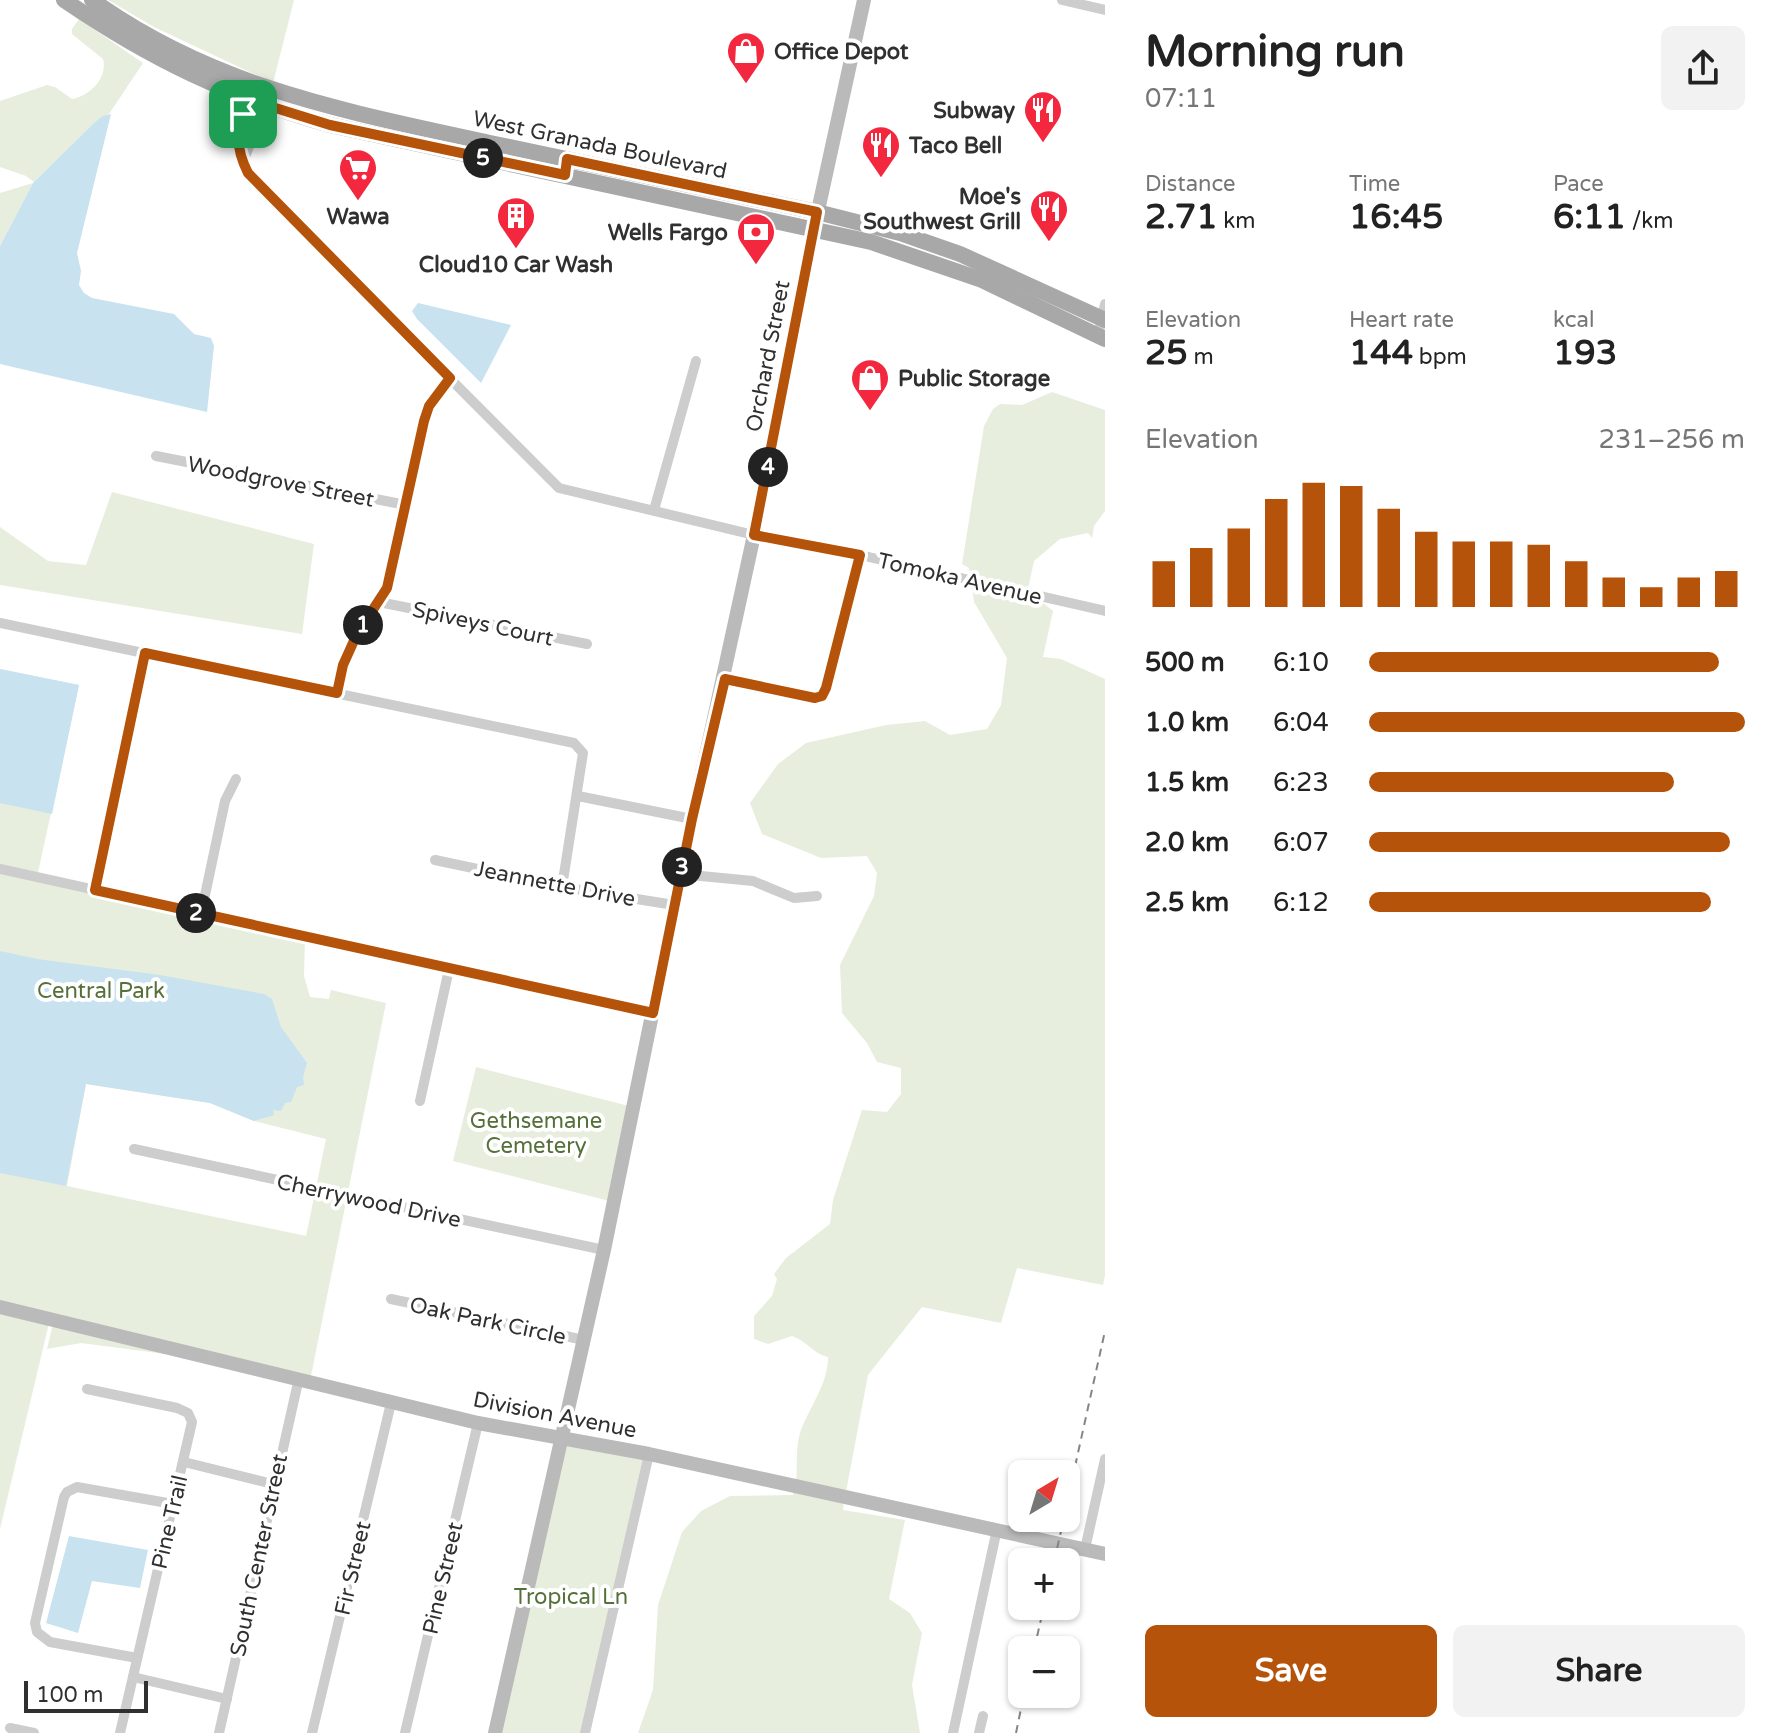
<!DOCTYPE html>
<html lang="en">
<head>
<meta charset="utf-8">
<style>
	:root { --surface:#fff; --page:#f2f2f2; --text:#222; --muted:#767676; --accent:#b45309 }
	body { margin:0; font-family:"Varela Round",sans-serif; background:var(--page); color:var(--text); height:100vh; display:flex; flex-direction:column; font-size:30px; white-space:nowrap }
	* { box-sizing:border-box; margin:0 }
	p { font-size:26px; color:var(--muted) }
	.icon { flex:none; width:44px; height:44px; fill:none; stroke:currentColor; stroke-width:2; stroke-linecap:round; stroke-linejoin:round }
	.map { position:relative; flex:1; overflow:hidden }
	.drawer { display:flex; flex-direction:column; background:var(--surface); width:680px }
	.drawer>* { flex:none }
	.needle { width:52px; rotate:38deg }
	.controls { position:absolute; left:1008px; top:1460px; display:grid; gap:16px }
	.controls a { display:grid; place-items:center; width:72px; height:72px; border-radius:12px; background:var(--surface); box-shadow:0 2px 6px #0004; font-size:40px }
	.scale { position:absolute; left:24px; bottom:20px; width:124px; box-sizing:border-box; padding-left:8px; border:4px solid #303030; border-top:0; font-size:22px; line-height:28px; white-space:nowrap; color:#303030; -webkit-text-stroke:6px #fff; paint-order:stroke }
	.pin { position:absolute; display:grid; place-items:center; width:68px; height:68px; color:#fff; margin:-34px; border-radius:16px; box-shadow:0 4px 12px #0006 }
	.km { position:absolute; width:40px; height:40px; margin:-20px; border-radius:50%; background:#222; color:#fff; font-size:22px; line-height:40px; text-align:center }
	.round { display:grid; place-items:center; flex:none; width:84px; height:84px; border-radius:12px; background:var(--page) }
	.headline { display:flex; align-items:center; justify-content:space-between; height:136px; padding:0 40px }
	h1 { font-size:44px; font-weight:800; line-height:60px }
	.figures { display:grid; grid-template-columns:repeat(3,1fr); gap:12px; height:136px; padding:8px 40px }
	.figures div { display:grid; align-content:center }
	.figures b { font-size:34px; font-weight:800 }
	.figures small { font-size:22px; font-weight:400 }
	.figures p { font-size:22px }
	.chart { height:224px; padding:16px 40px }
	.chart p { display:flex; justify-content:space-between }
	.chart svg { width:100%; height:144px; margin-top:8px; stroke:var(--accent); stroke-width:6 }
	.action { display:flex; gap:16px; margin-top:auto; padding:16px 40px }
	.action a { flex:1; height:92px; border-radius:12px; background:var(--accent); color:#fff; font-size:32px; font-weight:800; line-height:92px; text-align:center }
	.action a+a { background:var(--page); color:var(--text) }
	ul { padding:0 40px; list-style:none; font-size:26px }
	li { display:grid; grid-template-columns:128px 96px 1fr; align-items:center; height:60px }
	li i { height:20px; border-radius:10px; background:var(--accent) }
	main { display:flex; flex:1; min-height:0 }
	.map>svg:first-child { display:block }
	.green { fill:#e7eedd; fill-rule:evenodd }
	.water { fill:#c8e2ef }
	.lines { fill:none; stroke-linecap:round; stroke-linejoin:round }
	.street { stroke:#cdcdcd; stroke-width:10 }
	.secondary { stroke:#bababa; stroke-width:14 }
	.primary { stroke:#a8a8a8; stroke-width:16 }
	.rail { stroke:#858585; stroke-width:2; stroke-dasharray:8 6; stroke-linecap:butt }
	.route-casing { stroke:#fff; stroke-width:16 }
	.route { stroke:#b45309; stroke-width:10 }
	.labels { text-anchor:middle; stroke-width:8; stroke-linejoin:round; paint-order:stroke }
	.poi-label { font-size:22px; font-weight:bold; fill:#303030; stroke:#fff; text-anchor:start }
	.street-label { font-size:22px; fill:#303030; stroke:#fff }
	.park-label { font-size:22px; fill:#557039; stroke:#fff }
</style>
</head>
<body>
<main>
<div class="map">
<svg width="1105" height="1733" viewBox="0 0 1105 1733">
	<rect width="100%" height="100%" fill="#fff"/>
	<g class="green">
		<polygon points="108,0 294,0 273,83 154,27"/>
		<path d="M79,19L143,63L109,114L95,122L34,182L26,176L0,167V101L47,85L55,87L72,99C90,96 108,78 103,59L72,34V29Z"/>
		<polygon points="33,183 0,246 0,193"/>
		<polygon points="1052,392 1105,410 1105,511 1094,526 1092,538 1088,533 1060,539 1034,561 1028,589 970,576 969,568 962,564 984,426 993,409 1000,404 1022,405"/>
		<polygon points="112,492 314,544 302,634 0,585 0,527 48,561 86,565"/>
		<path d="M972,586L1042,602L1053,611L1043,657L1061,659L1105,679V1275L1103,1285L1017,1268L1001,1323L922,1307L868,1375L846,1492L796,1481C798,1464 795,1446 801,1430C811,1405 828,1383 828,1357C813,1354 807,1341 792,1336L768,1344L754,1339V1316L772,1296L777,1279L774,1274L786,1258L830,1224L833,1200L862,1110L887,1112L901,1094V1068L877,1062L867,1043L842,1013L840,965L874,896L877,873L867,856L821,858L762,834L750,803L778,764L806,743L886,725L925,721L950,735L987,729L1001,705L1007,658L974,602Z"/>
		<path d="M0,669L79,685L37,877L305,937L304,976L310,997L329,999L331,990L386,1003L310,1381L50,1319L0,1529ZM86,1084L210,1103L254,1121L326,1139L306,1236L67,1186Z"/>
		<polygon points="476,1067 629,1106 609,1201 453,1161"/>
		<polygon points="53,1324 196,1358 81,1343 47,1349"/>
		<polygon points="565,1443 643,1458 581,1733 499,1733"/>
		<polygon points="794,1490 844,1501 843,1510 905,1520 889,1599 910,1613 922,1633 912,1685 920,1733 638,1733 653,1690 658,1605 682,1532 701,1511 730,1496 793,1495"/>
	</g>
	<g class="water">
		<polygon points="111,114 77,253 81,271 79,285 84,293 92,298 174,314 194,334 211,338 214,346 207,412 0,364 0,246 33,183 95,122 103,116"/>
		<polygon points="418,303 511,325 481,383 417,319 412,311"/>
		<polygon points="0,669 79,685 52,814 0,803"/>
		<polygon points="0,951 37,959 160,975 264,994 272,999 281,1027 307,1063 303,1077 304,1085 297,1087 291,1102 285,1103 281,1111 273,1110 274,1115 254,1121 210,1103 86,1084 66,1186 0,1173"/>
		<polygon points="69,1536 148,1550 140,1588 92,1581 78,1633 46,1623"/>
	</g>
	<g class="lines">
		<g class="street">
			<polyline points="1062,0 1105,10"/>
			<path d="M255,97C252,103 247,107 244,113C225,148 252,177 274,202L559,488L754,535L860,555L1105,611"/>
			<path d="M244,159C253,139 257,123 253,101"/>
			<polyline points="1098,336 1105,304"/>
			<polyline points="156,456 406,505"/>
			<polyline points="654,510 696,361"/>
			<polyline points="379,602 587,644"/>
			<polyline points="0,623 574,743 583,753 562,887"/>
			<polyline points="725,679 815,698 822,696 826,688 860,555"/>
			<polyline points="337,693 343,665 357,634 387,588 424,421 429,406 450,378"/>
			<polyline points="578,796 692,819"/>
			<polyline points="435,860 562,887 674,905"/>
			<polyline points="0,869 653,1013"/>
			<polyline points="680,874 753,881 794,898 817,896"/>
			<polyline points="95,890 145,653"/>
			<polyline points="201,914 225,801 236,779"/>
			<polyline points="420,1101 449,969"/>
			<polyline points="134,1149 604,1250"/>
			<polyline points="391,1299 584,1340"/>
			<polyline points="87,1389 177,1408 188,1413 192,1422 120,1733"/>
			<polyline points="184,1462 273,1484"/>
			<polyline points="1085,1549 1105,1459"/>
			<polyline points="137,1658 50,1642 37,1632 35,1623 64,1497 67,1492 77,1487 173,1504"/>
			<polyline points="133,1677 227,1699"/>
			<polyline points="10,1728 34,1733"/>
			<polyline points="219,1733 299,1378"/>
			<polyline points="312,1733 391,1403"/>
			<polyline points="405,1733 478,1423"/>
			<polyline points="585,1733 649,1454"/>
			<polyline points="953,1733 997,1529"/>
			<polyline points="979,1733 983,1716"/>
		</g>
		<g class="secondary">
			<polyline points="0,1307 478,1423 649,1454 1105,1554"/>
			<polyline points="495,1733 604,1250 692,819 754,535 814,229 864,0"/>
		</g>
		<g class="primary">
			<path d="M64,0C152,60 228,96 330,125L871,242L982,280L1105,339"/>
			<path d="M92,0C215,88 345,111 490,143C599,166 708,189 817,212L900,233L960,254L1105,320"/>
		</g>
		<g class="rail">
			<polyline points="1066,1507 1105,1331"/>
			<polyline points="1054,1562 1064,1518"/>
			<polyline points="1034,1650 1044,1606"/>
			<polyline points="1016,1733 1024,1694"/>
		</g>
	</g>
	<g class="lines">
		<g class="route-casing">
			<path id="route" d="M253,101L330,125L565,175L567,159L817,212L754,535L860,555L826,688L822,696L815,698L725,679L692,819L653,1013L95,890L145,653L337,693L343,665L357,634L387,588L424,421L429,406L450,378L248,173C235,147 234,126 253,101Z"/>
		</g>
		<use href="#route" class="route"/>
	</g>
	<defs>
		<g id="shop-pin" transform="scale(2)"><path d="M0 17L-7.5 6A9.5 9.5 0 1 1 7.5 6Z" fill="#f3273e" stroke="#fff"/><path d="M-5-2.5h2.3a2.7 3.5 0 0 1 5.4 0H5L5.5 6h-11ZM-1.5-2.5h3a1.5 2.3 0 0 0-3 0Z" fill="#fff"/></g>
		<g id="restaurant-pin" transform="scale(2)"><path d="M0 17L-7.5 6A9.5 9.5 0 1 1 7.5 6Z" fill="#f3273e" stroke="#fff"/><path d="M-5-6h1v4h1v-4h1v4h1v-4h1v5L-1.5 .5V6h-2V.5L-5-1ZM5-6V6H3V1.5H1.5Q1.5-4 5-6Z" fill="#fff"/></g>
		<g id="supermarket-pin" transform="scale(2)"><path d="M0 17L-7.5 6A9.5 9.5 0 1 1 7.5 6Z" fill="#f3273e" stroke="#fff"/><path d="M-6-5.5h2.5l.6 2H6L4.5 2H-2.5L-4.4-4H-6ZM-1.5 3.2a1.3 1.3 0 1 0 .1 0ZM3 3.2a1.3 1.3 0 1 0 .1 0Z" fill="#fff"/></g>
		<g id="building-pin" transform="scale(2)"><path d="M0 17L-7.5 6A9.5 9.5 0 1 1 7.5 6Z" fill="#f3273e" stroke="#fff"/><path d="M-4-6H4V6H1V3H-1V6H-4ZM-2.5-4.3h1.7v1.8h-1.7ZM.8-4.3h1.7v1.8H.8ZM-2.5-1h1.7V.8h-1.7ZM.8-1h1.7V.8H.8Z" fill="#fff"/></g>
		<g id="bank-pin" transform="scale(2)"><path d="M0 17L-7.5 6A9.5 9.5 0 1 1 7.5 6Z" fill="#f3273e" stroke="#fff"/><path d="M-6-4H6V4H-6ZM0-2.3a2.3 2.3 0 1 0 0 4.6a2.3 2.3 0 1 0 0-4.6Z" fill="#fff"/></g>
	</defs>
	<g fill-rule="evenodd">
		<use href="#shop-pin" x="746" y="51"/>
		<use href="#restaurant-pin" x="1043" y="110"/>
		<use href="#restaurant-pin" x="881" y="145"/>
		<use href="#supermarket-pin" x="358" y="168"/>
		<use href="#restaurant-pin" x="1049" y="209"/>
		<use href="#building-pin" x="516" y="216"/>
		<use href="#bank-pin" x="756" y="232"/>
		<use href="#shop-pin" x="870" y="378"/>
	</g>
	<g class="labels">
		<g class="poi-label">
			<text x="774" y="59">Office Depot</text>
			<text x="1015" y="118" text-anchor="end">Subway</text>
			<text x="909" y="153">Taco Bell</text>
			<text x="1021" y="204" text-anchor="end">Moe's<tspan x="1021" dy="25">Southwest Grill</tspan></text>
			<text x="358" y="224" text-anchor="middle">Wawa</text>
			<text x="728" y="240" text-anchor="end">Wells Fargo</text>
			<text x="516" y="272" text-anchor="middle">Cloud10 Car Wash</text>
			<text x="898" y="386">Public Storage</text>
		</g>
		<g class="street-label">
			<text transform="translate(600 144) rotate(12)" y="8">West Granada Boulevard</text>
			<text transform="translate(767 356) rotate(-79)" y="8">Orchard Street</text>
			<text transform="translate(281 481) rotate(11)" y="8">Woodgrove Street</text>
			<text transform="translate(960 578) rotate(13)" y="8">Tomoka Avenue</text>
			<text transform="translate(483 623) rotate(12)" y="8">Spiveys Court</text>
			<text transform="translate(555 883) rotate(11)" y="8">Jeannette Drive</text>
			<text transform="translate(369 1200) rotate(12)" y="8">Cherrywood Drive</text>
			<text transform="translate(488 1320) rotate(12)" y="8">Oak Park Circle</text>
			<text transform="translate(555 1414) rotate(11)" y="8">Division Avenue</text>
			<text transform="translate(169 1522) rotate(-77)" y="8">Pine Trail</text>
			<text transform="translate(258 1555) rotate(-78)" y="8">South Center Street</text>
			<text transform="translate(352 1568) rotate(-77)" y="8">Fir Street</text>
			<text transform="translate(442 1578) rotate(-77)" y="8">Pine Street</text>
		</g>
		<g class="park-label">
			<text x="101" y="998">Central Park</text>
			<text x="536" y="1128">Gethsemane<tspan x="536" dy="25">Cemetery</tspan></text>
			<text x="571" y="1604">Tropical Ln</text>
		</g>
	</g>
</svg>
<div class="controls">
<a><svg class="needle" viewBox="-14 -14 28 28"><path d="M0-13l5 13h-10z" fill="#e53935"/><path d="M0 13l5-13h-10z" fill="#767676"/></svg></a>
<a>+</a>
<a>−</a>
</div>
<div class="scale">100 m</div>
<div class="pin" style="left:243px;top:114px;background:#1e9e55"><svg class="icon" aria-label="arrive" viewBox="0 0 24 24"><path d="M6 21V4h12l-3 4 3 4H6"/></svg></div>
<b class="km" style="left:363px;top:625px">1</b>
<b class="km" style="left:196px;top:913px">2</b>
<b class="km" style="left:682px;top:867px">3</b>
<b class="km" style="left:768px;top:467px">4</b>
<b class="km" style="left:483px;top:158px">5</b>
</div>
<section class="drawer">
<div class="headline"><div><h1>Morning run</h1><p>07:11</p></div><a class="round"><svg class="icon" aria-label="share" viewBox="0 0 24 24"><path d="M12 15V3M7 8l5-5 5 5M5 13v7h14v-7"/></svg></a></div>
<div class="figures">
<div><p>Distance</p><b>2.71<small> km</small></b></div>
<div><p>Time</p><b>16:45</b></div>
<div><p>Pace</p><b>6:11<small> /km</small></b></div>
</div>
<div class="figures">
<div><p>Elevation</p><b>25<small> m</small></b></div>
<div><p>Heart rate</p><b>144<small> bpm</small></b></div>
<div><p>kcal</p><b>193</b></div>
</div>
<div class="chart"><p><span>Elevation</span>231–256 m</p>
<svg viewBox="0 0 160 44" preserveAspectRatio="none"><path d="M5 44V30M15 44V26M25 44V20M35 44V11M45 44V6M55 44V7M65 44V14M75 44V21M85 44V24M95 44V24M105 44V25M115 44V30M125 44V35M135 44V38M145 44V35M155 44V33"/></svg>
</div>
<ul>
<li><b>500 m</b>6:10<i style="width:93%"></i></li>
<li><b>1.0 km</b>6:04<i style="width:100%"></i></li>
<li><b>1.5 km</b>6:23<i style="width:81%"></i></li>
<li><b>2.0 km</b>6:07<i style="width:96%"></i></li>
<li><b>2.5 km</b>6:12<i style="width:91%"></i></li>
</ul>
<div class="action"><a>Save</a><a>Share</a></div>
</section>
</main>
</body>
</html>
